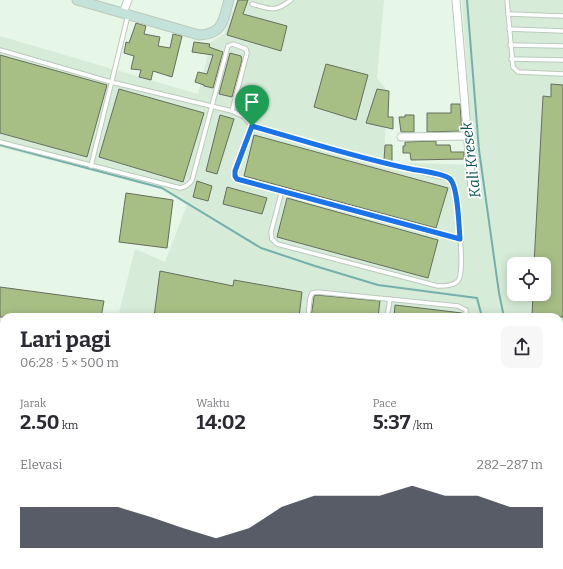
<!DOCTYPE html>
<html lang="id">
<head>
<meta charset="utf-8">
<style>
	:root { --surface:#fff; --page:#f7f7f7; --text:#2b2b33; --muted:#7c7c81; --accent:#111827 }
	body { margin:0; font-family:Bitter,serif; background:var(--page); color:var(--text); height:100vh; display:flex; flex-direction:column; font-size:15px; white-space:nowrap }
	* { box-sizing:border-box; margin:0 }
	p { font-size:13px; color:var(--muted) }
	.icon { flex:none; width:22px; height:22px; fill:none; stroke:currentColor; stroke-width:2; stroke-linecap:round; stroke-linejoin:round }
	.map { position:relative; flex:1; overflow:hidden }
	.panel { position:absolute; left:0px; top:313px; width:563px; height:256px; display:flex; flex-direction:column; background:var(--surface); border-radius:12px 12px 0 0; box-shadow:0 2px 10px #0003 }
	.panel>* { flex:none }
	.controls { position:absolute; left:507px; top:257px; display:grid; gap:8px }
	.controls a { display:grid; place-items:center; width:44px; height:44px; border-radius:8px; background:var(--surface); box-shadow:0 2px 10px #0003; font-size:20px }
	.pin { position:absolute; display:grid; place-items:center; width:34px; height:34px; color:#fff; margin:-41px -17px; border-radius:50% 50% 50% 0; rotate:-45deg; box-shadow:0 0 4px #0007 }
	.pin .icon { rotate:45deg }
	.round { display:grid; place-items:center; flex:none; width:42px; height:42px; border-radius:8px; background:var(--page) }
	.summary { display:flex; align-items:center; justify-content:space-between; height:68px; padding:0 20px }
	h1 { font-size:22px; font-weight:700; line-height:30px }
	.stats { display:grid; grid-template-columns:repeat(3,1fr); gap:6px; height:68px; padding:4px 20px }
	.stats div { display:grid; align-content:center }
	.stats b { font-size:20px; font-weight:700 }
	.stats small { font-size:11px; font-weight:400 }
	.stats p { font-size:11px }
	.chart { height:112px; padding:8px 20px }
	.chart p { display:flex; justify-content:space-between }
	.chart svg { width:100%; height:72px; margin-top:4px; fill:var(--accent); opacity:.7 }
	.map>svg:first-child { display:block }
	.built { fill:#d6ecd8; fill-rule:evenodd }
	.lines { fill:none; stroke-linecap:round; stroke-linejoin:round }
	.stream { stroke:#74b0ab; stroke-width:2 }
	.building { fill:#a7be85; stroke:#676e5e }
	.service-casing { stroke:#bbcabc; stroke-width:5.5 }
	.minor-casing { stroke:#bbcabc; stroke-width:9 }
	.secondary-casing { stroke:#bbcabc; stroke-width:11 }
	.service { stroke:#fff; stroke-width:3.5 }
	.minor { stroke:#fff; stroke-width:7 }
	.secondary { stroke:#c5e2da; stroke-width:9 }
	.route-casing { stroke:#fff; stroke-width:8 }
	.route { stroke:#1a73e8; stroke-width:5 }
	.labels { text-anchor:middle; stroke-width:3.5; stroke-linejoin:round; paint-order:stroke }
	.water-label { font-size:15px; font-style:italic; fill:#0e5754; stroke:#fff }
</style>
</head>
<body>
<div class="map">
<svg width="563" height="569" viewBox="0 0 563 569">
	<rect width="100%" height="100%" fill="#e6f6e7"/>
	<path class="built" d="M237,0H384L377,78L387,90L384,162L473,165L462,0H563V569H0V360L4,361V565H559V317H118L135,249L165,262L187,205L158,188L0,147V36L198,94L211,42L224,34ZM514,264H544V294H514Z"/>
	<g class="lines">
		<g class="stream">
			<polyline points="467,0 479,150 499,293 504,317"/>
			<polyline points="0,145 162,188 261,248 315,266 378,285 477,298 482,317"/>
			<polyline points="0,356 4,356"/>
			<polyline points="533,565 534,569"/>
			<polyline points="556,565 557,569"/>
		</g>
	</g>
	<g class="building">
		<polygon points="238,0 248,0 243,14 287,26 281,51 227,35"/>
		<polygon points="136,23 146,26 144,34 160,37 158,46 170,48 173,34 182,36 172,77 153,71 151,80 139,77 141,70 131,69 134,56 124,53 126,42 129,43"/>
		<polygon points="194,42 210,44 209,47 223,52 213,88 204,86 204,85 195,82 198,72 207,74 213,55 192,52"/>
		<polygon points="230,53 241,56 242,60 232,97 219,94"/>
		<polygon points="0,55 107,85 87,157 0,133"/>
		<polygon points="326,64 368,75 356,120 314,107"/>
		<polygon points="551,84 563,85 563,317 532,317 533,294 544,294 544,264 534,264 543,96 551,97"/>
		<polygon points="119,89 204,113 183,182 99,157"/>
		<polygon points="377,89 389,91 388,117 393,117 393,129 366,123"/>
		<polygon points="451,104 460,104 462,131 427,132 427,113 451,113"/>
		<polygon points="220,115 234,119 217,174 206,171"/>
		<polygon points="405,115 414,115 414,132 401,132 399,117 405,117"/>
		<polygon points="254,135 448,188 436,228 244,176"/>
		<polygon points="436,141 436,145 450,145 451,152 464,152 464,159 411,160 410,153 403,153 403,146 405,146 405,142"/>
		<polygon points="385,145 392,145 392,161 384,160"/>
		<polygon points="197,181 212,186 208,201 193,197"/>
		<polygon points="227,187 267,198 262,214 223,204"/>
		<polygon points="126,193 173,200 167,248 119,242"/>
		<polygon points="287,198 438,240 428,278 277,237"/>
		<polygon points="160,271 233,286 234,280 302,292 299,317 154,317"/>
		<polygon points="0,287 104,301 101,317 0,317"/>
		<polygon points="317,295 380,301 378,317 311,317 314,297 314,296"/>
		<polygon points="395,305 462,313 462,317 394,317"/>
	</g>
	<g class="lines">
		<g class="service-casing">
			<g id="service">
				<polyline points="507,0 513,67 518,72 563,74"/>
				<path d="M252,4C271,9 274,13 291,0"/>
				<polyline points="508,14 563,16"/>
				<polyline points="509,29 563,31"/>
				<polyline points="510,45 563,46"/>
				<path d="M0,50L111,82L232,111L244,117L252,126L385,164L450,179C457,189 466,272 458,281C453,286 445,286 438,286L277,244L272,239L271,232L282,190"/>
				<polyline points="511,59 563,60"/>
				<polyline points="252,126 235,171 235,176 237,179 460,239"/>
				<path d="M0,142L180,188C186,187 189,185 192,180L228,46L233,44L246,49L247,53L232,111"/>
				<polyline points="91,166 128,15"/>
				<polyline points="308,317 310,298 312,293 317,292 458,306 466,310 466,317"/>
				<polyline points="387,317 390,299"/>
				<polyline points="0,415 4,416"/>
				<polyline points="0,475 4,475"/>
				<polyline points="559,520 563,521"/>
				<polyline points="524,565 525,569"/>
				<polyline points="537,565 538,569"/>
				<polyline points="53,569 53,565"/>
				<polyline points="99,569 100,565"/>
				<polyline points="274,569 275,565"/>
			</g>
		</g>
		<g class="minor-casing">
			<g id="minor">
				<polyline points="456,0 472,189"/>
				<polyline points="123,13 128,0"/>
				<polyline points="401,137 468,136"/>
			</g>
		</g>
		<g class="secondary-casing">
			<path id="secondary" d="M77,0L199,35C224,34 223,20 229,0"/>
		</g>
		<use href="#service" class="service"/>
		<use href="#minor" class="minor"/>
		<use href="#secondary" class="secondary"/>
	</g>
	<g class="lines">
		<g class="route-casing">
			<path id="route" d="M252,126C305,141 357,158 411,169C420,171 443,173 450,179C458,186 459,227 460,239L237,179L235,176V171Z"/>
		</g>
		<use href="#route" class="route"/>
	</g>
	<g class="labels">
		<g class="water-label">
			<text transform="translate(471 160) rotate(-97)" y="5">Kali Kresek</text>
		</g>
	</g>
</svg>
<div class="controls">
<a><svg class="icon" aria-label="locate" viewBox="0 0 24 24"><circle cx="12" cy="12" r="6"/><path d="M12 2v4M12 18v4M2 12h4M18 12h4"/></svg></a>
</div>
<div class="pin" style="left:252px;top:126px;background:#1e9e55"><svg class="icon" aria-label="arrive" viewBox="0 0 24 24"><path d="M6 21V4h12l-3 4 3 4H6"/></svg></div>
<section class="panel">
<div class="summary"><div><h1>Lari pagi</h1><p>06:28 · 5 × 500 m</p></div><a class="round"><svg class="icon" aria-label="share" viewBox="0 0 24 24"><path d="M12 15V3M7 8l5-5 5 5M5 13v7h14v-7"/></svg></a></div>
<div class="stats">
<div><p>Jarak</p><b>2.50<small> km</small></b></div>
<div><p>Waktu</p><b>14:02</b></div>
<div><p>Pace</p><b>5:37<small> /km</small></b></div>
</div>
<div class="chart"><p><span>Elevasi</span>282–287 m</p>
<svg viewBox="0 0 160 44" preserveAspectRatio="none"><path d="M0 44V19L10 19L20 19L30 19L40 25L50 32L60 38L70 32L80 19L90 12L100 12L110 12L120 6L130 12L140 12L150 19L160 19V44z"/></svg>
</div>
</section>
</div>
</body>
</html>
